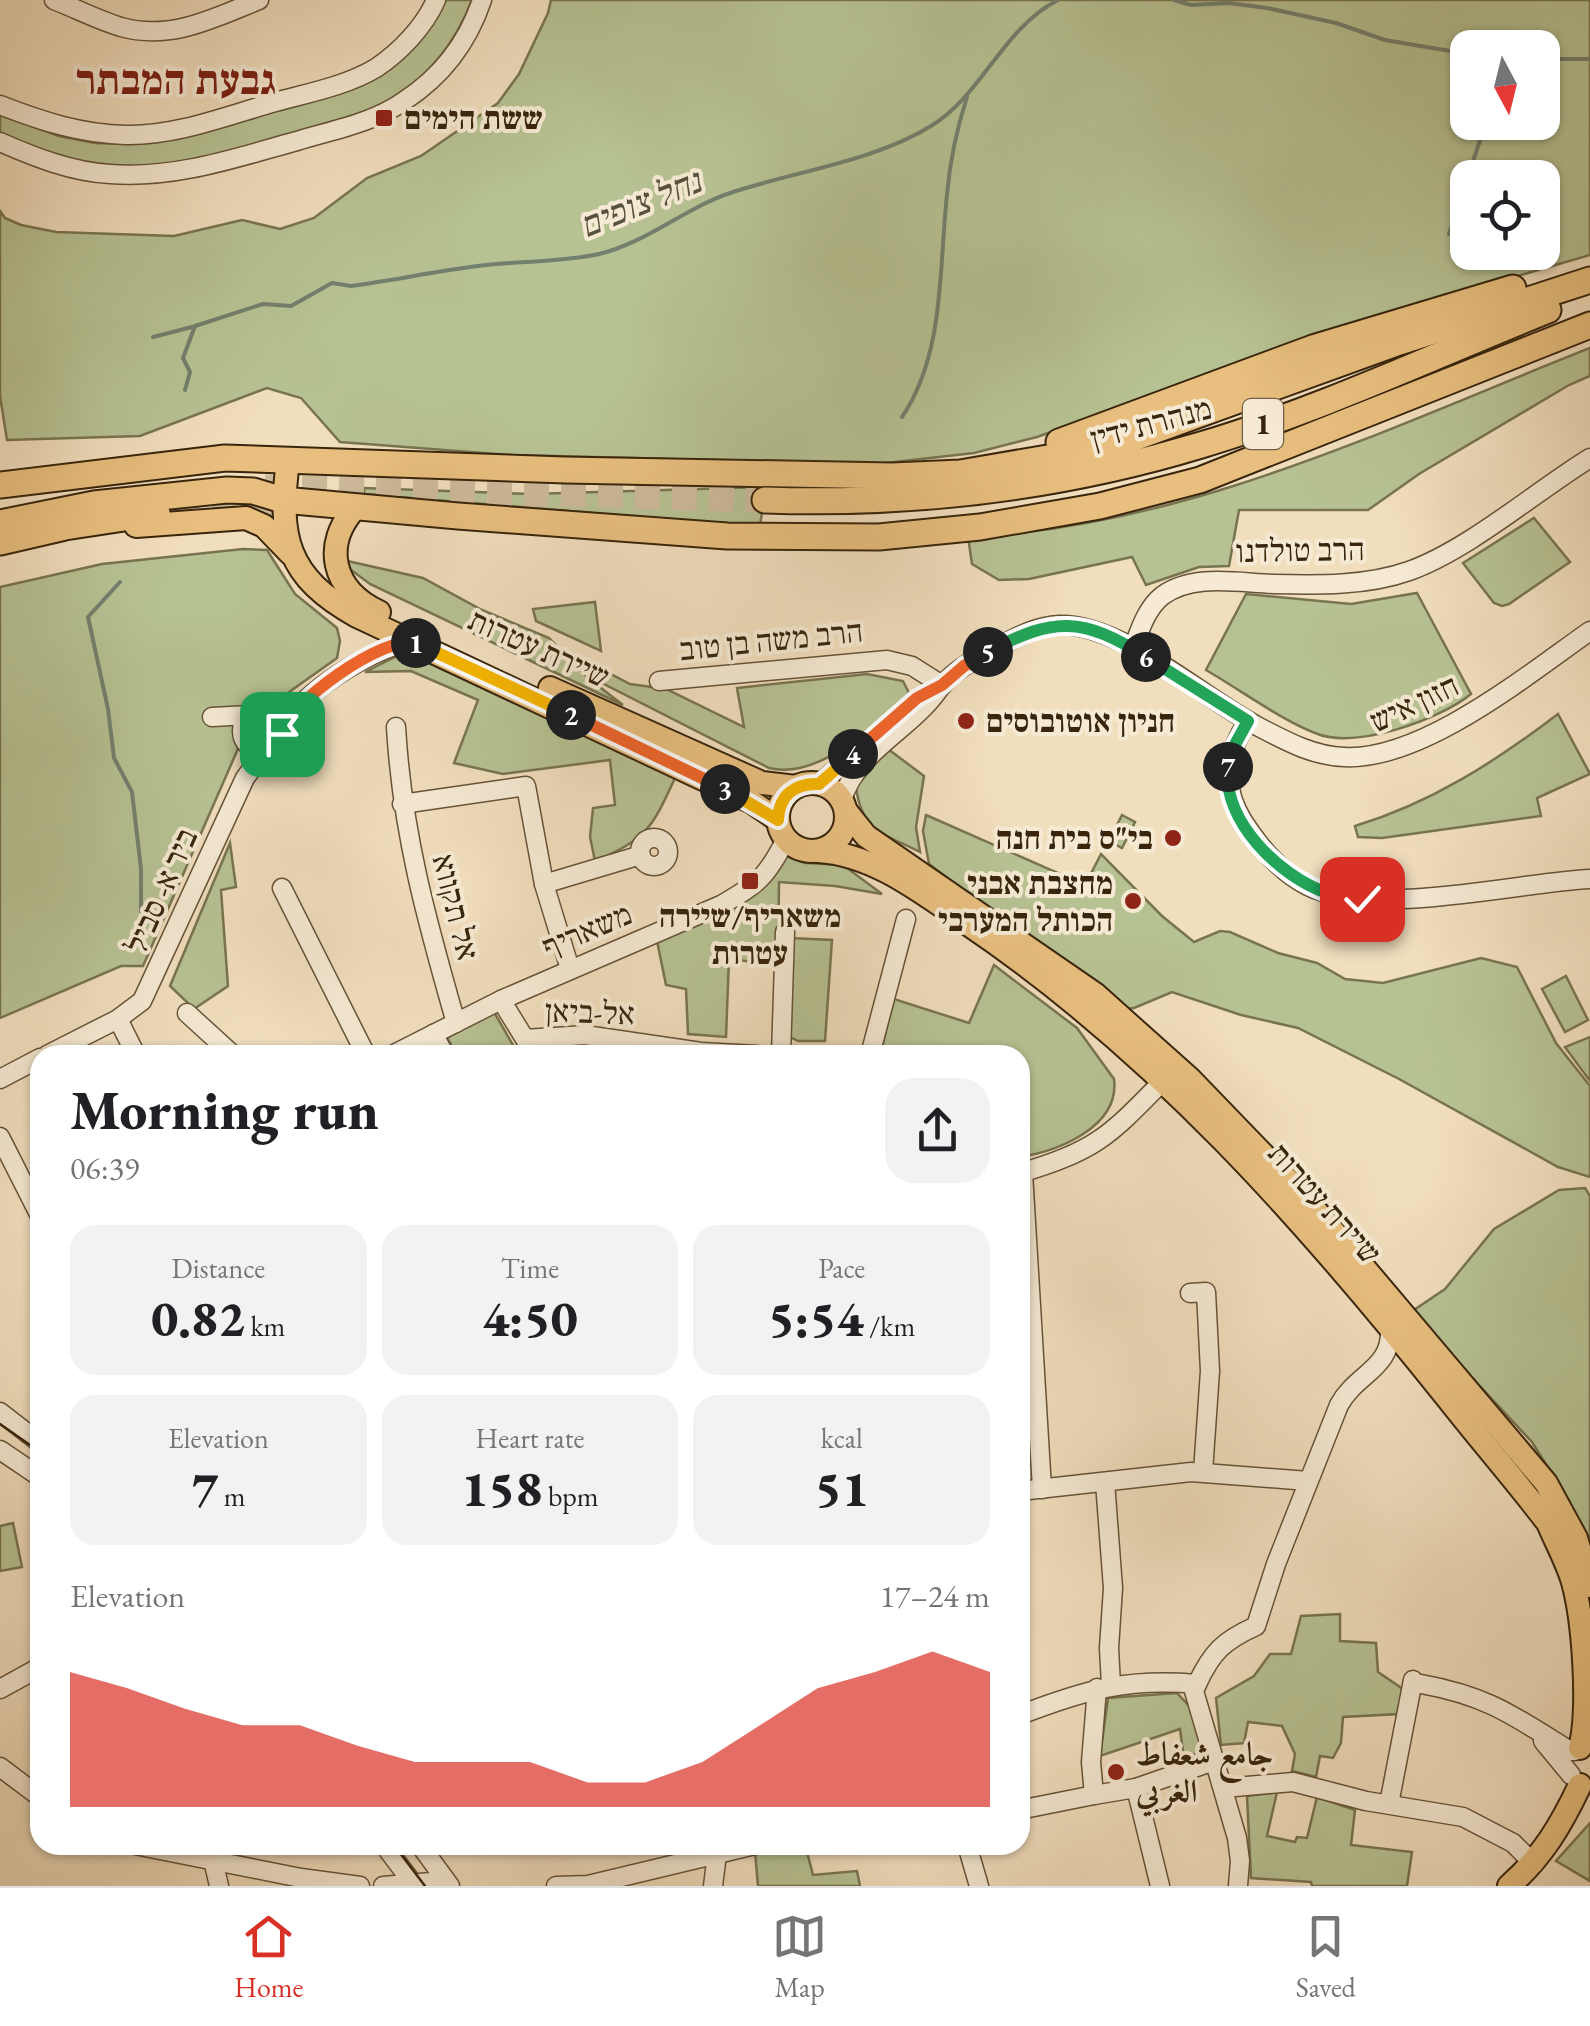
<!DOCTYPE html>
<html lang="en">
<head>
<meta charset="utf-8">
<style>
	:root { --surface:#fff; --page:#f2f2f2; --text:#202124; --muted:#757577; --line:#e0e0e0; --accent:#d93025 }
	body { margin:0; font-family:"EB Garamond",Amiri,"Frank Ruhl Libre",serif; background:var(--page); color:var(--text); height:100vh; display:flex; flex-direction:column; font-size:38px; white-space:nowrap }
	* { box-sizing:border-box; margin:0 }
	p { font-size:32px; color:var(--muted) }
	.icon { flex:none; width:55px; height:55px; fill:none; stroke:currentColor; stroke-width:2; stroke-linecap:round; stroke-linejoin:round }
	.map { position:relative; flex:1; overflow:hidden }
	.drawer { position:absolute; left:30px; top:1045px; width:1000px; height:810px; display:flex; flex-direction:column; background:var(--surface); border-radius:30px; box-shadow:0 2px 8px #0004 }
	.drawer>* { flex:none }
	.needle { width:65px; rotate:173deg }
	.buttons { position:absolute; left:1450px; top:30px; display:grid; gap:20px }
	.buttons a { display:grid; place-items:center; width:110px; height:110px; border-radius:20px; background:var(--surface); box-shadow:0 2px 8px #0004; font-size:50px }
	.pin { position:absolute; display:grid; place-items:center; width:85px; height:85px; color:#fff; margin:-42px; border-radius:20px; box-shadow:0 5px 15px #0006 }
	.km { position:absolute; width:50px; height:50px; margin:-25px; border-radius:50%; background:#222; color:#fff; font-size:28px; line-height:50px; text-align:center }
	.round { display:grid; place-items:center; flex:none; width:105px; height:105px; border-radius:30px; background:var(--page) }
	.headline { display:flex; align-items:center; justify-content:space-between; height:170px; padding:0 40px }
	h1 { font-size:55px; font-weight:800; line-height:75px }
	.metrics { display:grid; grid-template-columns:repeat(3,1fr); gap:15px; height:170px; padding:10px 40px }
	.metrics div { display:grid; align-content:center; border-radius:25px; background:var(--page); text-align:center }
	.metrics b { font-size:50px; font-weight:800 }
	.metrics small { font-size:28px; font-weight:400 }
	.metrics p { font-size:28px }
	.chart { height:280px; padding:20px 40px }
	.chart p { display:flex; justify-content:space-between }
	.chart svg { width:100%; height:180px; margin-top:10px; fill:var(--accent); opacity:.7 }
	.tab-bar { display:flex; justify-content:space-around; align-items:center; height:140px; border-top:2px solid var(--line); background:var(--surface); font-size:28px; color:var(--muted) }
	.tab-bar a { display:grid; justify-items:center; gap:5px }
	.tab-bar .current { color:var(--accent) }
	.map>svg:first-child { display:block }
	.green { fill:#b7c293; stroke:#787450; stroke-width:2.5; fill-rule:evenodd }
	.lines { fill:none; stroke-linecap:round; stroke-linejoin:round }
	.stream { stroke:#73806e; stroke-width:4 }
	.highway-tunnel { stroke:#ccb99a; stroke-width:25; stroke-dasharray:25 12; stroke-linecap:butt }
	.minor-casing { stroke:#665338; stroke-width:21 }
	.major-casing { stroke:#38250c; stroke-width:26 }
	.highway-casing { stroke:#38250c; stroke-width:29 }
	.minor { stroke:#f6ead4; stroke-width:18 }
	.major { stroke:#e8bf7e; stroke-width:22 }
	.highway { stroke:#e8bf7e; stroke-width:25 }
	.tram { stroke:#38250c; stroke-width:2.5 }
	.split-1-casing { stroke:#fff; stroke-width:20 }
	.split-2-casing { stroke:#fff; stroke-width:20 }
	.split-3-casing { stroke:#fff; stroke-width:20 }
	.split-4-casing { stroke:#fff; stroke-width:20 }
	.split-5-casing { stroke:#fff; stroke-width:20 }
	.split-6-casing { stroke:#fff; stroke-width:20 }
	.split-7-casing { stroke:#fff; stroke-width:20 }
	.split-8-casing { stroke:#fff; stroke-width:20 }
	.split-9-casing { stroke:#fff; stroke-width:20 }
	.split-1 { stroke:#f0652b; stroke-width:12 }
	.split-2 { stroke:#f5b400; stroke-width:12 }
	.split-3 { stroke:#f0652b; stroke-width:12 }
	.split-4 { stroke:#f5b400; stroke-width:12 }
	.split-5 { stroke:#f0652b; stroke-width:12 }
	.split-6 { stroke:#22a559; stroke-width:12 }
	.split-7 { stroke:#22a559; stroke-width:12 }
	.split-8 { stroke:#22a559; stroke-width:12 }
	.split-9 { stroke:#f5b400; stroke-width:12 }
	.poi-dot { fill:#8f2418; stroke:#f6ead4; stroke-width:4 }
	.labels { text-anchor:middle; stroke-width:8; stroke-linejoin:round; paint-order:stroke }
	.shield { fill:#f6ead4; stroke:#716048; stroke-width:2.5 }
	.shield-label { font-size:30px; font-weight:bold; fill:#38250c }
	.poi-label { font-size:32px; font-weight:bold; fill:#38250c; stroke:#f6ead4; text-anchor:start }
	.street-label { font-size:32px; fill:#38250c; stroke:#f6ead4 }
	.water-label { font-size:35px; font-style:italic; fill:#56523d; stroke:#f6ead4 }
	.district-label { font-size:42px; font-weight:bold; fill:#7a1f14; stroke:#f6ead4 }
</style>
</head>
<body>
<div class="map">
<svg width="1590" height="1886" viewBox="0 0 1590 1886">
	<rect width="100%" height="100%" fill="#f1debd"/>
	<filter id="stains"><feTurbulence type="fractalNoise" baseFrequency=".002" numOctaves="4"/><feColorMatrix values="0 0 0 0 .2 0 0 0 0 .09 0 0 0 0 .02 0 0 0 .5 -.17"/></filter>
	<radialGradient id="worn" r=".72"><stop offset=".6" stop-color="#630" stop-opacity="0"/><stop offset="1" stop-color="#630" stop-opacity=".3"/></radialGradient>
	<g class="green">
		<path d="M445,0H472C457,39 434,71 398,95C366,116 326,123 290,134C229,151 167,174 102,165C67,161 32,149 0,134V115L59,136L95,143L129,144L177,139L342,93L431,26Z"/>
		<path d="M551,0H1590V255L1345,326L1037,437L974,453L877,464L511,455L340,442L301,398L267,388L140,436L7,440L0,396V211L5,218L21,225L56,232L174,236L242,220L280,229L314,218L367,178L421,156L498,103L519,74L548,13ZM1468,48H1542V122H1468ZM1468,178H1542V252H1468Z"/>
		<path d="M1590,348V376L1569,385L1419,474L1368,510H1239L1229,566L1199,567L1146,585L1132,557L1029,579L999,580L972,564L968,537C1187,527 1390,427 1590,348Z"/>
		<polygon points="765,487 760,527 364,494 364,488 532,494"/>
		<polygon points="1534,518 1570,562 1509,604 1502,606 1494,603 1463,563"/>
		<polygon points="243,549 267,550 295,594 337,628 340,641 337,658 251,719 143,966 121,966 0,1018 0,587 102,564"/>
		<polygon points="343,560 423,578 482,610 549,638 588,678 623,705 370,584 347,567"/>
		<path d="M1417,593L1471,694C1439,720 1355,750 1315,733C1281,720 1239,689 1206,670L1246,594L1351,604Z"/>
		<polygon points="595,602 601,651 536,621 533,609"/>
		<path d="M405,652L675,778C652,828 647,839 595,861L590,837L593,808L615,805L610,760L503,774L454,763L478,700L411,671L365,672Z"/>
		<path d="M571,653L630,684L666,689L744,727L737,688L867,674L903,681L909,693L907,698C868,727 820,780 769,768L598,681Z"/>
		<path d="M1558,714L1590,774L1537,798L1541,816L1382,838L1358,837L1355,826C1431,803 1495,762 1558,714Z"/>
		<path d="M888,749L924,776L916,827L920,852C883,833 862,833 856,787Z"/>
		<polygon points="926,815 1085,885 1101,854 1162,916 1194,942 1220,931 1230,932 1278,953 1317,963 1345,979 1383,983 1481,958 1517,967 1556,1043 1590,1086 1590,1177 1558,1167 1399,1079 1298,1028 1241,1015 1172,992 1134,1008 1120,1010 929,864 923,831"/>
		<polygon points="1122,815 1135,822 1122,848 1109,841"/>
		<polygon points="230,843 236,887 221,890 228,986 194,1009 170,986"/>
		<polygon points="786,856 806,863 843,865 882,894 835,886 779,882 778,965 729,959 726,1037 688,1034 686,989 666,985 656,936"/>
		<polygon points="791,938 832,940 825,1041 798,1041 790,1037"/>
		<path d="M994,965L1077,1028L1114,1079C1120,1127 1058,1151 1020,1157V1055H880L894,999L969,1023Z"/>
		<polygon points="1566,976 1588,1020 1565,1032 1542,989"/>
		<polygon points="494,1012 514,1047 501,1055 457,1055 447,1038"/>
		<polygon points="1590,1037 1590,1081 1565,1047"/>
		<polygon points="1585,1188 1590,1196 1590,1559 1569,1501 1532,1442 1411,1312 1445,1289 1494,1229 1559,1190"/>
		<polygon points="1020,1322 1029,1474 1020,1475"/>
		<polygon points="13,1523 22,1567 0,1571 0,1526"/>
		<polygon points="1340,1614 1340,1641 1376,1643 1378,1672 1403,1689 1399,1714 1343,1717 1341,1743 1333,1758 1320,1756 1316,1777 1292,1771 1295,1754 1282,1726 1248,1722 1244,1743 1221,1745 1216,1698 1254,1676 1270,1654 1291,1654 1301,1616"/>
		<polygon points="1177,1693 1192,1709 1204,1750 1184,1759 1180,1729 1100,1756 1108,1698"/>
		<polygon points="1277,1792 1267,1836 1295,1842 1297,1837 1307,1838 1317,1797 1355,1810 1351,1845 1412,1852 1407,1886 1312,1886 1311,1882 1251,1878 1247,1796"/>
		<polygon points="1590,1823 1590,1881 1556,1861"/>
		<polygon points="806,1848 813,1875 857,1871 860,1886 758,1886 755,1852"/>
	</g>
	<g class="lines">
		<g class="stream">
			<polyline points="1174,0 1191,5 1229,3 1267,8 1336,23 1385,40 1468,54"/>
			<polyline points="1542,59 1590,59"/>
			<polyline points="1449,234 1486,122"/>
			<polyline points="153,337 192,327"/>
			<path d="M185,390L190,372L183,358L195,326L263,304L291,306L332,283L351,286C396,280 441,270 486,265C523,261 563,262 599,254C646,243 685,208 730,193C792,172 875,161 931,126C983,94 1002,29 1058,0"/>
			<path d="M902,417C945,354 939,267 947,194C950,161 957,128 967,97"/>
			<polyline points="120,582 88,617 108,709 114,758 132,792 141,869 141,911"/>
		</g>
		<g class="highway-tunnel">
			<polyline points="265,487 765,500"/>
			<polyline points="138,511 298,507"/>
		</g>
		<g class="minor-casing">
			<g id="minor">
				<path d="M54,0C77,9 98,20 121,27C171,41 214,18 259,0"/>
				<path d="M0,105C41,121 81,134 126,135C176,136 226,116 275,102C308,93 346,86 376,68C400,52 424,27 436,0"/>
				<path d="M0,142C34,157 72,172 110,174C175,179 235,158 297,141C333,130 373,123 404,101C441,77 468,42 482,0"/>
				<path d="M1133,648C1140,630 1146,609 1162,596C1193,573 1239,583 1274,584C1318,585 1367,586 1409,571C1468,550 1535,492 1590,458"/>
				<polyline points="659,681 887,660 912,666 942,685"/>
				<circle cx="262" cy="731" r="20"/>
				<polyline points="212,717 250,715"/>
				<path d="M1248,721C1226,754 1221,786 1243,821C1260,847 1280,872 1308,886C1374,918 1514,883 1590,879"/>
				<path d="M396,727C402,832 427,922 456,1023"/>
				<path d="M282,728C305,690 368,651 411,641"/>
				<polyline points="819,784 867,743"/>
				<path d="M842,800C855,757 896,737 926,705C935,696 941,685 950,677C966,663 984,654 1002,645C1020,635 1038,626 1059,625C1122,623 1203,698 1259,727C1286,741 1313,756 1344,757C1422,761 1527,675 1590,631"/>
				<polyline points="402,804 526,786 544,884 570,969"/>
				<circle cx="654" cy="852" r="14"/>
				<polyline points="544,884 641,855"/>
				<polyline points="282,888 366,1055"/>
				<polyline points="501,1000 525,1039 585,1035 701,1052 757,1055"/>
				<polyline points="187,1013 233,1055"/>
				<polyline points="118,1019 136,1055"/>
				<polyline points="433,1034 445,1055"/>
				<polyline points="47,1055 118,1019 142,1001 245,778 265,751"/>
				<path d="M392,1055L501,1000L721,905C759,883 766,878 786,839"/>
				<polyline points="781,1055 785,932"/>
				<polyline points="870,1055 906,919"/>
				<polyline points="0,1079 40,1058"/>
				<polyline points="0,1137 40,1216"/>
				<path d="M1020,1173C1095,1152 1110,1135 1163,1081"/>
				<polyline points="1023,1173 1042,1489"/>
				<polyline points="1190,1293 1206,1292 1210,1371 1203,1472"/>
				<polyline points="0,1412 40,1443"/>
				<polyline points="0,1450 40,1477"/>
				<polyline points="1105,1482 1113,1588 1109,1648 1111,1685"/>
				<polyline points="1020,1491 1191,1472 1308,1481"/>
				<path d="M1197,1684C1212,1652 1223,1641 1256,1626L1276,1564L1339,1405C1356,1373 1393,1369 1390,1327"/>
				<path d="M1421,1684C1488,1696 1514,1716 1570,1751H1575"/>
				<polyline points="1097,1688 1091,1762 1094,1795 1136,1788 1214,1761"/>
				<polyline points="0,1689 40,1667"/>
				<path d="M1020,1715C1085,1690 1126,1678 1197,1684L1194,1691L1237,1838L1240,1861L1238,1886"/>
				<polyline points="1543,1741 1571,1775"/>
				<polyline points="0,1767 40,1797"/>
				<polyline points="1136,1788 1160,1886"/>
				<polyline points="1224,1788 1293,1782 1366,1801 1463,1817 1513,1843 1534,1864"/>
				<polyline points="1389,1804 1413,1680"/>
				<polyline points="1020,1805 1024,1809 1094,1795"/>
				<polyline points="135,1845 301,1878 360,1886"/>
				<polyline points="384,1845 415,1886"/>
				<polyline points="420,1845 450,1886"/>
				<polyline points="967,1845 979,1886"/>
				<polyline points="213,1860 219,1886"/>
				<polyline points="383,1886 432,1882 445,1886"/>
				<polyline points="556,1886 588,1885 755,1845"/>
				<polyline points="713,1886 717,1854"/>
			</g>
		</g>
		<g class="major-casing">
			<g id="major">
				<path d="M288,461C278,537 286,577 357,616L752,802L778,820"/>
				<path d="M357,506C321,544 332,590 379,612"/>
				<polyline points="136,526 246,518 264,526 290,553"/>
				<polyline points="550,688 762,783 796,787"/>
				<circle cx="812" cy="817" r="34"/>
				<polyline points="846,811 866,836 1095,994 1190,1079 1305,1198 1546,1483 1576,1538 1590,1586"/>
				<path d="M818,851C873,854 921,892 965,922C1155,1050 1306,1221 1448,1399C1481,1441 1516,1481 1548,1523C1556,1542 1567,1562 1573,1582C1584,1622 1590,1711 1580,1748"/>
				<path d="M1509,1886C1543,1856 1561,1825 1580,1785"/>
			</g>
		</g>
		<g class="highway-casing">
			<g id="highway">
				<polyline points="1059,442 1313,348 1513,288"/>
				<polyline points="0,485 225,458 565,470 892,476 960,473 1071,454 1128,440 1399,342 1590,280"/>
				<path d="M765,500C913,505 1059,488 1201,445C1319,410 1434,356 1548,310"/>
				<polyline points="0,523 94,504 227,490 253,491 283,500 458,516 727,536 879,537 980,527 1100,506 1200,480 1590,325"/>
				<polyline points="0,542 65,527 157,513"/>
			</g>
		</g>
		<use href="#minor" class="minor"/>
		<use href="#major" class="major"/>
		<use href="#highway" class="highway"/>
		<g class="tram">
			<polyline points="0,1424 40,1452"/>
			<polyline points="394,1845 425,1886"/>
		</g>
	</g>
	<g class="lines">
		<g class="split-1-casing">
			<path id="split-1" d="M282,734C287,703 386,634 416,643"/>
		</g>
		<g class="split-2-casing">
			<polyline id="split-2" points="416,643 571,715"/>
		</g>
		<g class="split-3-casing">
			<polyline id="split-3" points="571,715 725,789"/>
		</g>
		<g class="split-4-casing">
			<path id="split-4" d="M725,789L778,820C779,795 795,783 819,784L853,754"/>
		</g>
		<g class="split-5-casing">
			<polyline id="split-5" points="853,754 917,698 942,685 964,666 988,652"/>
		</g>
		<g class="split-6-casing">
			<path id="split-6" d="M988,652C1053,617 1082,616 1146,657"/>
		</g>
		<g class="split-7-casing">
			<polyline id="split-7" points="1146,657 1248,721 1232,750 1228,767"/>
		</g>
		<g class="split-8-casing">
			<path id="split-8" d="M1228,767C1222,821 1279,876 1327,893"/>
		</g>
		<g class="split-9-casing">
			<polyline id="split-9" points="1327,893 1362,899"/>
		</g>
		<use href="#split-1" class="split-1"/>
		<use href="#split-2" class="split-2"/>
		<use href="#split-3" class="split-3"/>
		<use href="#split-4" class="split-4"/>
		<use href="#split-5" class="split-5"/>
		<use href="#split-6" class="split-6"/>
		<use href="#split-7" class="split-7"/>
		<use href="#split-8" class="split-8"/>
		<use href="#split-9" class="split-9"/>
	</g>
	<g class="poi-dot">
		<rect x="374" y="108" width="20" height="20" rx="5"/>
		<circle cx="966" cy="721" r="10"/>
		<circle cx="1173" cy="838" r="10"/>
		<rect x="740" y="871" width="20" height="20" rx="5"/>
		<circle cx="1133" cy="901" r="10"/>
		<circle cx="1116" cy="1772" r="10"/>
	</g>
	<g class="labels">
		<rect class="shield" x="1243" y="399" width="40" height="50" rx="8"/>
		<g class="shield-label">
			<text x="1263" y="434">1</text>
		</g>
		<g class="poi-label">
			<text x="404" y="129">ששת הימים</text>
			<text x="986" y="732">חניון אוטובוסים</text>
			<text x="1153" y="849" text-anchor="end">בי"ס בית חנה</text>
			<text x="1113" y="894" text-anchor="end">מחצבת אבני<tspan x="1113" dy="37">הכותל המערבי</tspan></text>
			<text x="750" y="927" text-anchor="middle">משאריף/שיירה<tspan x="750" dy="37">עטרות</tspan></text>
			<text x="1136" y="1765">جامع شعفاط<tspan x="1136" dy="37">الغربي</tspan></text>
		</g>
		<g class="street-label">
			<text transform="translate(1151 423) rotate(-15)" y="11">מנהרת ידין</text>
			<text transform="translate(1300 550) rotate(-1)" y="11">הרב טולדנו</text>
			<text transform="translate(771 640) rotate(-6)" y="11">הרב משה בן טוב</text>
			<text transform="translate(539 648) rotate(24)" y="11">שיירת עטרות</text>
			<text transform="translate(1414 703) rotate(-25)" y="11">חזון איש</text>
			<text transform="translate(161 891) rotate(-66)" y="11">ביר א- סביל</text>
			<text transform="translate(456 907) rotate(76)" y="11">אל תקווא</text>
			<text transform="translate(587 930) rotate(-23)" y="11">משאריף</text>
			<text transform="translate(590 1012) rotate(2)" y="11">אל-ביאן</text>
			<text transform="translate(1325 1203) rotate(48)" y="11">שיירת עטרות</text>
		</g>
		<g class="water-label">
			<text transform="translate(640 203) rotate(-22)" y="12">נחל צופים</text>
		</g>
		<g class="district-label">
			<text x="176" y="94">גבעת המבתר</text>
		</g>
	</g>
	<rect width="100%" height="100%" filter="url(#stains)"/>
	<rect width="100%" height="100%" fill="url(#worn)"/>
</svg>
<div class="buttons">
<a><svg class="needle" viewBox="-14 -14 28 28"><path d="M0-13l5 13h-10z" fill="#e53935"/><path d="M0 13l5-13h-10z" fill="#757577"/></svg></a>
<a><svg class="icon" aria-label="locate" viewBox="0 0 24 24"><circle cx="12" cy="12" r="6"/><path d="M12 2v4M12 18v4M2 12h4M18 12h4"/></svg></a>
</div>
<div class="pin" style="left:282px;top:734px;background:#1e9e55"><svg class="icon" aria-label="arrive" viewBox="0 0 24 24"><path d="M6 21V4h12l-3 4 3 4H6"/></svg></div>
<div class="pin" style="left:1362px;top:899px;background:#d93025"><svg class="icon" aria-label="check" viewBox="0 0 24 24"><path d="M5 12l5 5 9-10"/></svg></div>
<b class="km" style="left:416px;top:643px">1</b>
<b class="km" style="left:571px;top:715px">2</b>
<b class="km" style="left:725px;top:789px">3</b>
<b class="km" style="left:853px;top:754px">4</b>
<b class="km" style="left:988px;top:652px">5</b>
<b class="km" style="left:1146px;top:657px">6</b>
<b class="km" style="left:1228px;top:767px">7</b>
<section class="drawer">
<div class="headline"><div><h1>Morning run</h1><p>06:39</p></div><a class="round"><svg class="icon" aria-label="share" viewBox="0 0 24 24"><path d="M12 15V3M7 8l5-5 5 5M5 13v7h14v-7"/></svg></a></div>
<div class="metrics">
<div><p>Distance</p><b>0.82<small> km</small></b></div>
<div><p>Time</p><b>4:50</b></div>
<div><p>Pace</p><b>5:54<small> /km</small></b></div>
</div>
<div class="metrics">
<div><p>Elevation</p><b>7<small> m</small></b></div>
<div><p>Heart rate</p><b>158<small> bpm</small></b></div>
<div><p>kcal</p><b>51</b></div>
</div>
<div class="chart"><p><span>Elevation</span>17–24 m</p>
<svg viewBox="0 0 160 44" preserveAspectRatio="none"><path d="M0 44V11L10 15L20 20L30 24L40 24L50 29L60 33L70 33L80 33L90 38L100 38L110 33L120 24L130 15L140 11L150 6L160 11V44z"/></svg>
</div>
</section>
</div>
<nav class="tab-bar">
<a class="current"><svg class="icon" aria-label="home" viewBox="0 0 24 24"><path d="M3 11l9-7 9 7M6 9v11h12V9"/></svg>Home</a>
<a><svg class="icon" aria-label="map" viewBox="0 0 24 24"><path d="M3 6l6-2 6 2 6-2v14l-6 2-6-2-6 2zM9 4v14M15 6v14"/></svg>Map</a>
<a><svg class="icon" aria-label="saved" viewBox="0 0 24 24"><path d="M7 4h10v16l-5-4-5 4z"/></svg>Saved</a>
</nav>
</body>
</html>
